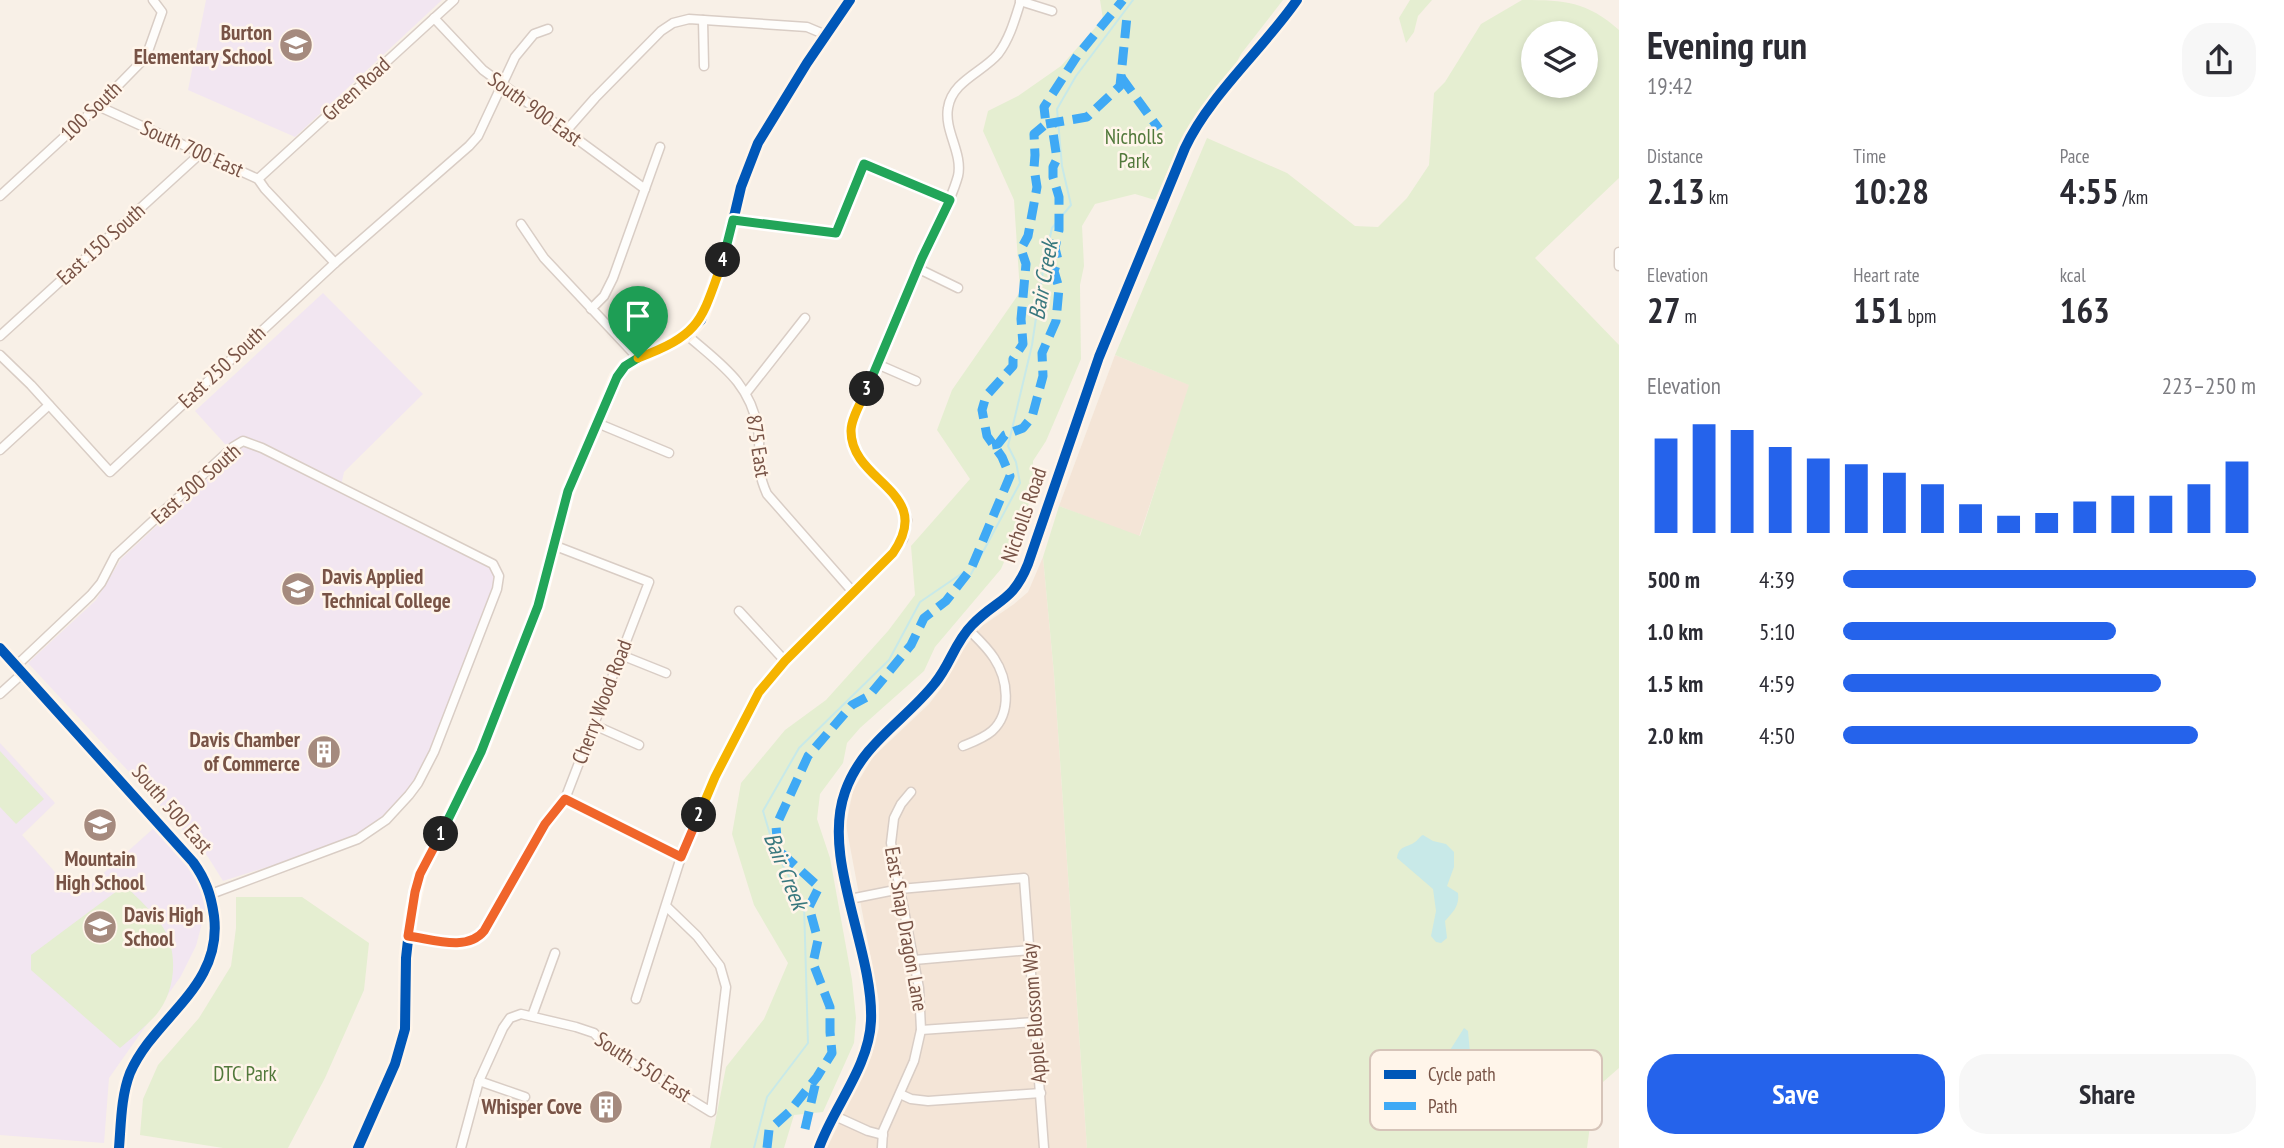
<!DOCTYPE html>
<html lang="en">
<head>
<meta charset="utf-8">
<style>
	:root { --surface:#fff; --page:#f7f7f7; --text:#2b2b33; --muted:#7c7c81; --accent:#2563eb }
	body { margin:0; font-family:"PT Sans Narrow",sans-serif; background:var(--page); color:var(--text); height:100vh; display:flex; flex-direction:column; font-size:26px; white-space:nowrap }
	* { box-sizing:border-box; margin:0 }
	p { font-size:23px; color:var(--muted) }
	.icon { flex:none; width:38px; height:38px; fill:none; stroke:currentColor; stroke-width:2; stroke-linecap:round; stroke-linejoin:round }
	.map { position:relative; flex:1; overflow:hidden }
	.details { display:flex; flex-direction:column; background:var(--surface); width:665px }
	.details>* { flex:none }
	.controls { position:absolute; left:1521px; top:21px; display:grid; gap:14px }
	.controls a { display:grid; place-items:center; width:77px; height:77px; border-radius:50%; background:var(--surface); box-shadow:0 4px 10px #0003; font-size:35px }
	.pin { position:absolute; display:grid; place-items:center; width:60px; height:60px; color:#fff; margin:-72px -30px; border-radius:50% 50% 50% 0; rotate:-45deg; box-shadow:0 0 7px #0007 }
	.pin .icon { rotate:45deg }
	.km { position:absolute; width:35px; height:35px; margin:-18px; border-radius:50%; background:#222; color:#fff; font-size:19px; line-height:35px; text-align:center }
	.round { display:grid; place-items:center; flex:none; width:74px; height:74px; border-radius:28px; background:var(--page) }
	.summary { display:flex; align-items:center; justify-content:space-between; height:119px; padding:0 28px }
	h1 { font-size:38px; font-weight:600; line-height:52px }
	.stats { display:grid; grid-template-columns:repeat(3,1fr); gap:10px; height:119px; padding:7px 28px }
	.stats div { display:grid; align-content:center }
	.stats b { font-size:35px; font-weight:600 }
	.stats small { font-size:19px; font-weight:400 }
	.stats p { font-size:19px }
	.chart { height:196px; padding:14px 28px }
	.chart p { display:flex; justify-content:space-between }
	.chart svg { width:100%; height:126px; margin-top:7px; stroke:var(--accent); stroke-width:6 }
	.primary-button { display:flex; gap:14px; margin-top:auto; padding:14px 28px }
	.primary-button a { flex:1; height:80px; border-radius:28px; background:var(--accent); color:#fff; font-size:28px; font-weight:600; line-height:80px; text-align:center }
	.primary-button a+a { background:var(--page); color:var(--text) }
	ul { padding:0 28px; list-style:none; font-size:23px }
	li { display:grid; grid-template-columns:112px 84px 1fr; align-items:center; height:52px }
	li i { height:18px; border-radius:9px; background:var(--accent) }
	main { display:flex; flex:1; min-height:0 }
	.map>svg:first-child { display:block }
	.residential { fill:#f4e5d7 }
	.education { fill:#f2e6f1 }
	.green { fill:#e5eed1; fill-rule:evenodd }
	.water { fill:#c8e9e8 }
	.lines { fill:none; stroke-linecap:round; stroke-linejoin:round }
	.stream { stroke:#c8e9e8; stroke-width:2 }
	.minor-casing { stroke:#d9cdc5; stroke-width:11 }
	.tertiary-casing { stroke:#d9cdc5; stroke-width:13 }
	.minor { stroke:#fefdfb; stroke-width:8 }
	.tertiary { stroke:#fefdfb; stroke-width:10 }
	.quiet { stroke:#3fa9f5; stroke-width:9; stroke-dasharray:18 9; stroke-linecap:butt }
	.cycleway-casing { stroke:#fff5ea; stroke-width:15 }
	.cycleway { stroke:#0057b8; stroke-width:10 }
	.split-1-casing { stroke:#fff; stroke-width:14 }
	.split-2-casing { stroke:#fff; stroke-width:14 }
	.split-3-casing { stroke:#fff; stroke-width:14 }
	.split-4-casing { stroke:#fff; stroke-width:14 }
	.split-5-casing { stroke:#fff; stroke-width:14 }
	.split-1 { stroke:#22a559; stroke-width:9 }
	.split-2 { stroke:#f0652b; stroke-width:9 }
	.split-3 { stroke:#f5b400; stroke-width:9 }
	.split-4 { stroke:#22a559; stroke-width:9 }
	.split-5 { stroke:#f5b400; stroke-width:9 }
	.labels { text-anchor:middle; stroke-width:5; stroke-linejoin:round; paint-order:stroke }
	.poi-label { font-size:21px; font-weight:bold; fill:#785346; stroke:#fff5ea; text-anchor:end }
	.street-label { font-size:21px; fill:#785346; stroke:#fff5ea }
	.park-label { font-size:21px; fill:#52793b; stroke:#fff5ea }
	.water-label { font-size:23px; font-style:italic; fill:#39787e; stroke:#fff5ea }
	.key { fill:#fff5ea; stroke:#d6c4b9; stroke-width:2 }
	.key-label { font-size:19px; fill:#785346 }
</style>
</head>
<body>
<main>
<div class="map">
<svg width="1619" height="1148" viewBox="0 0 1619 1148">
	<rect width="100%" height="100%" fill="#f8f0e7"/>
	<g class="residential">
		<polygon points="1115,355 1190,385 1139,537 1059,506"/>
		<polygon points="1043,557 1054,674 1087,1148 827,1148 871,1057 879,1028 879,1002 846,825 853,790 873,757 929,704 943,686 964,648 982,626 1014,604 1028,592"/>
	</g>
	<g class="education">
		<polygon points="206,0 442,0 295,137 188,90"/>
		<polygon points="323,293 423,394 344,472 340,491 493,569 498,579 446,718 413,792 387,816 353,840 223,881 208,857 28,663 96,600 121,559 234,454 195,411"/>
		<polygon points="0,743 55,803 22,835 77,897 155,827 198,874 206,908 196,946 181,976 109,1078 104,1143 0,1135"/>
	</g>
	<g class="green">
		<polygon points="1100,0 1283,0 1241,54 1231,73 1185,132 1155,200 1135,194 1095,204 1082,226 1084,266 1080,285 1081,359 1046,441 1033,461 1033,494 1001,569 935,647 924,671 860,728 847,743 843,763 820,794 817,819 830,858 852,980 856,1018 854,1043 823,1112 794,1115 784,1148 710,1148 726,1067 764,1019 788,963 754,905 732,834 741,783 785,730 826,700 888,631 915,595 911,546 970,479 937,430 952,390 1020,292 1014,200 983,131 988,111 1018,96 1061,66 1103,19"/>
		<polygon points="1410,0 1432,0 1418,16 1414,32 1406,43 1399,18"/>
		<path d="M1522,0C1563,0 1587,1 1619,30V178L1535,258L1619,345V1068L1595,1089L1587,1148H1087L1054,674L1043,557L1059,506L1140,536L1189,385L1115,355L1207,138L1287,173L1355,226L1378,227L1407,198L1429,165L1434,93L1445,82L1481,24ZM1533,33H1586V86H1533Z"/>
		<polygon points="0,751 44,799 16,824 0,807"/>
		<path d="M125,885C138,899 154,912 164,929C179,955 175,993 156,1015C145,1027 132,1038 120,1048L31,970V955Z"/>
		<polygon points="236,897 302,897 369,943 364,990 325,1078 288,1148 223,1148 140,1135 143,1099 158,1065 199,1018 231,966 236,928"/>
	</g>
	<g class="water">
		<path d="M1423,835L1433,841L1446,844L1454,852V867L1447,886L1458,893C1460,906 1452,913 1445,921L1447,938L1441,943L1436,942L1431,936L1436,911L1433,889L1397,858C1399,845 1407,848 1415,842C1418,840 1420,836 1423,835Z"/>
		<path d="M1464,1028L1468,1031L1471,1064L1479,1075L1486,1092L1485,1112L1478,1117C1461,1115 1464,1110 1459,1097C1456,1092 1450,1088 1446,1083L1447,1055Z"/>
	</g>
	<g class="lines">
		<g class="stream">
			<polyline points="971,574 1020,483 1016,462 1008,446 1032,345 1044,264 1052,228 1071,205 1062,166 1057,109 1076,76 1133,0"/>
			<polyline points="754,1148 767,1097 808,1043 804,904 775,851 763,811 799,748 889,660 920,602 964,572"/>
		</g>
		<g class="minor-casing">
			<g id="minor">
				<polyline points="1020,1 1052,11"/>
				<polyline points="434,18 483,70 645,189"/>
				<polyline points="703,20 704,66"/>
				<polyline points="98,106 258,179 265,189 335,263"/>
				<polyline points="566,131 595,98 661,31 673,23 689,19 807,27 826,35"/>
				<polyline points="258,179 454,0"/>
				<polyline points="0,196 98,106 146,57 162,12 153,0"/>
				<polyline points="733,221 836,233 865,164 950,200"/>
				<polyline points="521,224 544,258 638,358"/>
				<polyline points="1619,252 1619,266"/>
				<polyline points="917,268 958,288"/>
				<polyline points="591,309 604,296 613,278 660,147"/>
				<path d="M687,335C720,364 750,382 758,429C762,456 754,465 767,494L853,592"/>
				<polyline points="0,336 201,153"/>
				<polyline points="0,355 31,385 110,472 335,263 469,146 478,136 515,57 534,34 548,29"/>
				<polyline points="877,364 916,381"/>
				<polyline points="746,393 805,318"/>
				<polyline points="597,423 669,453"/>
				<polyline points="0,450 49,405"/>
				<polyline points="739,611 785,661"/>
				<polyline points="621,655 666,673"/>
				<polyline points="16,666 91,595 101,583 115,556 233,447 243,441 262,448 493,564 499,576 497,589 434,752 418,783 409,795 386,820 358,839 211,894"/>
				<polyline points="0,694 23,673"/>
				<polyline points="594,725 639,745"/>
				<path d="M963,746C973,742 984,738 992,731C1012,713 1008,679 994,658C987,647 977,638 968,629"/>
				<polyline points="565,799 681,857"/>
				<polyline points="850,899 900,889 1024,878 1044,1148"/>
				<path d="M408,935C432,939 467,952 484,931L545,824L565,799L649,582L553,545"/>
				<polyline points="914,960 1030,950"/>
				<path d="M636,999L681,857L715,777L751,705L772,675L885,562L903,539L907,520L901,503L860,458L852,444L850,428C874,372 897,315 921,259C933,232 950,205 958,176C963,153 944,131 948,108C952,81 983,72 998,54C1010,38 1015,19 1021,0"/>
				<polyline points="532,1016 555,953"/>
				<polyline points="921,1030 1035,1022"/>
				<polyline points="479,1081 525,1097"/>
				<polyline points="900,1094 911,1099 928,1101 1041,1093"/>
				<polyline points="835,1116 868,1131 883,1135"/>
				<polyline points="358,1148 395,1064 405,1029 406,958 411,913 420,874 481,752 538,606 568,491 616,377 625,366 687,335 701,320 726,251 741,187 758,143 807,63 850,0"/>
				<polyline points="461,1148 479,1081 503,1028 510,1018 521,1014 576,1027 594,1033 608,1048 639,1067 659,1077 675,1090 711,1112 726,987 720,966 697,936 667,907"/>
				<polyline points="882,1148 883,1131 914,1061 921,1030 919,988 891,843 894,818 901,804 911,792"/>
			</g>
		</g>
		<g class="tertiary-casing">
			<g id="tertiary">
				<path d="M0,648L193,862C206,880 211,895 214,916C223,987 155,1016 130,1073C121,1096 121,1124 119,1148"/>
				<path d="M819,1148C834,1106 869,1067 871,1021C874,950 821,859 845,792C862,743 905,721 935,683C950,665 955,642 972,625C997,599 1013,602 1028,564L1099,357L1185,148C1209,96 1263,49 1297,0"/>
			</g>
		</g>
		<use href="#minor" class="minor"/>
		<use href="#tertiary" class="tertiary"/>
		<g class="quiet">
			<polyline points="1121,77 1159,129"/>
			<polyline points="1046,124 1087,117 1120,86 1127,16"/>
			<polyline points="992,445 998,444 1005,435 1023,428 1032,417 1043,376 1042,353 1056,321 1059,288 1054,271 1058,260 1055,248 1059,230 1059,197 1053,177 1053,167 1057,159 1052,126 1054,121"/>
			<polyline points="805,1129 816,1081"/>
			<polyline points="767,1148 769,1130 789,1112 817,1077 832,1053 830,1032 830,1007 813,963 818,940 809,907 819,887 778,850 776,826 808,756 852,705 869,696 911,645 924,618 946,601 971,569 1010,476 1002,457 987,436 982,410 986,396 1013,366 1013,359 1023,344 1021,319 1026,264 1021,249 1028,236 1037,187 1034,168 1035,155 1034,134 1046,124 1044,107 1077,56 1123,0"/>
		</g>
		<g class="cycleway-casing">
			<g id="cycleway">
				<path d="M0,648L193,862C206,880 211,895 214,916C223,987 155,1016 130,1073C121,1096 121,1124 119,1148"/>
				<polyline points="358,1148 395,1064 405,1029 406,958 411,913 420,874 481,752 538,606 568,491 616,377 625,366 687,335 701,320 726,251 741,187 758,143 807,63 850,0"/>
				<path d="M819,1148C834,1106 869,1067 871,1021C874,950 821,859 845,792C862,743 905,721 935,683C950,665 955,642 972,625C997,599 1013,602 1028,564L1099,357L1185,148C1209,96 1263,49 1297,0"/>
			</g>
		</g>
		<use href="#cycleway" class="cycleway"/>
	</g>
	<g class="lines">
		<g class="split-1-casing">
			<polyline id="split-1" points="441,834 481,752 538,606 568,491 617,377 625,366 638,358"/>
		</g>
		<g class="split-2-casing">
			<path id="split-2" d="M441,834L420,874L415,892L408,936C432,939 467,952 484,931L545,824L565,799L681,857L699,815"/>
		</g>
		<g class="split-3-casing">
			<path id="split-3" d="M699,815L715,777L759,692L785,661L893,553C936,491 851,483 851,431C851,418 862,401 867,389"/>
		</g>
		<g class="split-4-casing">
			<polyline id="split-4" points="723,260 733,220 836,233 864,164 950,200 922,258 867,389"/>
		</g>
		<g class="split-5-casing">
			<path id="split-5" d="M638,358C702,334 701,321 723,260"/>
		</g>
		<use href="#split-1" class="split-1"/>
		<use href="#split-2" class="split-2"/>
		<use href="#split-3" class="split-3"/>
		<use href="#split-4" class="split-4"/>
		<use href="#split-5" class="split-5"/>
	</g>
	<defs>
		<g id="school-disc" transform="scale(1.75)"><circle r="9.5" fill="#a58a7e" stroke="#fff5ea"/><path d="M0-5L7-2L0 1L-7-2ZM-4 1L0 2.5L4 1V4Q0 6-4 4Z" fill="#fff"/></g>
		<g id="university-disc" transform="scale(1.75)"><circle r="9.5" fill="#a58a7e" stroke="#fff5ea"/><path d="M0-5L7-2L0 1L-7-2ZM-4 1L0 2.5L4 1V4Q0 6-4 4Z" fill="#fff"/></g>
		<g id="building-disc" transform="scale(1.75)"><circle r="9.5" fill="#a58a7e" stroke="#fff5ea"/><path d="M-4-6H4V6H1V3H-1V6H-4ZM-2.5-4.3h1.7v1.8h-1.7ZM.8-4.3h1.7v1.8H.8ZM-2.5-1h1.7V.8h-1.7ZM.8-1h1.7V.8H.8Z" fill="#fff"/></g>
	</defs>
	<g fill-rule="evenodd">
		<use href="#school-disc" x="296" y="45"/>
		<use href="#university-disc" x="298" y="589"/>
		<use href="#building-disc" x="324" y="752"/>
		<use href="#school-disc" x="100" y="825"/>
		<use href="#school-disc" x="100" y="927"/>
		<use href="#building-disc" x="606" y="1107"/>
	</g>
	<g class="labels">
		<g class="poi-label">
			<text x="272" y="40">Burton<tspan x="272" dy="24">Elementary School</tspan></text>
			<text x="322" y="584" text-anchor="start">Davis Applied<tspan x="322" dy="24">Technical College</tspan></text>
			<text x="300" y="747">Davis Chamber<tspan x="300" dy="24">of Commerce</tspan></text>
			<text x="100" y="866" text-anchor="middle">Mountain<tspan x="100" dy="24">High School</tspan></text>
			<text x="124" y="922" text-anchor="start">Davis High<tspan x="124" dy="24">School</tspan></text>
			<text x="582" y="1114">Whisper Cove</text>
		</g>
		<g class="street-label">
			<text transform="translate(356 89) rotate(-42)" y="7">Green Road</text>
			<text transform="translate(535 109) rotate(36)" y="7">South 900 East</text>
			<text transform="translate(91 111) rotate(-44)" y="7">100 South</text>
			<text transform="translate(192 149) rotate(24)" y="7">South 700 East</text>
			<text transform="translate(101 244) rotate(-42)" y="7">East 150 South</text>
			<text transform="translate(222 367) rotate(-43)" y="7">East 250 South</text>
			<text transform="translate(758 446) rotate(81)" y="7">875 East</text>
			<text transform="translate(196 484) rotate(-41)" y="7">East 300 South</text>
			<text transform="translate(1024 515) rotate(-71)" y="7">Nicholls Road</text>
			<text transform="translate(602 702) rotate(-69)" y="7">Cherry Wood Road</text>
			<text transform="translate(172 809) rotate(49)" y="7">South 500 East</text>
			<text transform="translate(906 929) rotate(80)" y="7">East Snap Dragon Lane</text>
			<text transform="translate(1034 1013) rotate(-94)" y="7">Apple Blossom Way</text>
			<text transform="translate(643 1067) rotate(33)" y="7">South 550 East</text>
		</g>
		<g class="park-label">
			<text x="1134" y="144">Nicholls<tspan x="1134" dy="24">Park</tspan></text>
			<text x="245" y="1081">DTC Park</text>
		</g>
		<g class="water-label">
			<text transform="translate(1043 280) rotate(-80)" y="8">Bair Creek</text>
			<text transform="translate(786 871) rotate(68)" y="8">Bair Creek</text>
		</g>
	</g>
	<rect x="1370" y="1050" width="232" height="80" rx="10" class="key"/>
	<rect x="1384" y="1070" width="32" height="9" fill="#0057b8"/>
	<rect x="1384" y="1102" width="32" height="8" fill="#3fa9f5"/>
	<g class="key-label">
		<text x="1428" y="1081">Cycle path</text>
		<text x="1428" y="1113">Path</text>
	</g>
</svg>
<div class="controls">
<a><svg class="icon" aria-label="layers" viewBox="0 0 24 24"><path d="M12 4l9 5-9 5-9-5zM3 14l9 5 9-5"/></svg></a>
</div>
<div class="pin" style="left:638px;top:358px;background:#1e9e55"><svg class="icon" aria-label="arrive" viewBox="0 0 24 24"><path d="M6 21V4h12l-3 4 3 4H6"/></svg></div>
<b class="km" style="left:441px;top:834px">1</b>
<b class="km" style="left:699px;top:815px">2</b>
<b class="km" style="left:867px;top:389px">3</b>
<b class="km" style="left:723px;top:260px">4</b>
</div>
<section class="details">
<div class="summary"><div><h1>Evening run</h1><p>19:42</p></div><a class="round"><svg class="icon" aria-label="share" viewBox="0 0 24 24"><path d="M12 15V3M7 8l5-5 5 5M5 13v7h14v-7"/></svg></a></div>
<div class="stats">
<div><p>Distance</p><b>2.13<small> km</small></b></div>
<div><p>Time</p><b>10:28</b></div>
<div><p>Pace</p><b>4:55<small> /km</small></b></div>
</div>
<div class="stats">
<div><p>Elevation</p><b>27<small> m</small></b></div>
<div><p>Heart rate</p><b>151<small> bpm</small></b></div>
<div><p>kcal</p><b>163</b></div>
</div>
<div class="chart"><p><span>Elevation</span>223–250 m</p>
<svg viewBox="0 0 160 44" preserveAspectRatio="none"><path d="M5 44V11M15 44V6M25 44V8M35 44V14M45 44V18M55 44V20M65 44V23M75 44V27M85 44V34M95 44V38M105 44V37M115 44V33M125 44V31M135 44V31M145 44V27M155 44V19"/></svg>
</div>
<ul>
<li><b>500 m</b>4:39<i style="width:100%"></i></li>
<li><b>1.0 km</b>5:10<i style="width:66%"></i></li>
<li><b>1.5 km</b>4:59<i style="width:77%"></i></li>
<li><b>2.0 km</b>4:50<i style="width:86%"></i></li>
</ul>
<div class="primary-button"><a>Save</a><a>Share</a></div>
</section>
</main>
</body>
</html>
